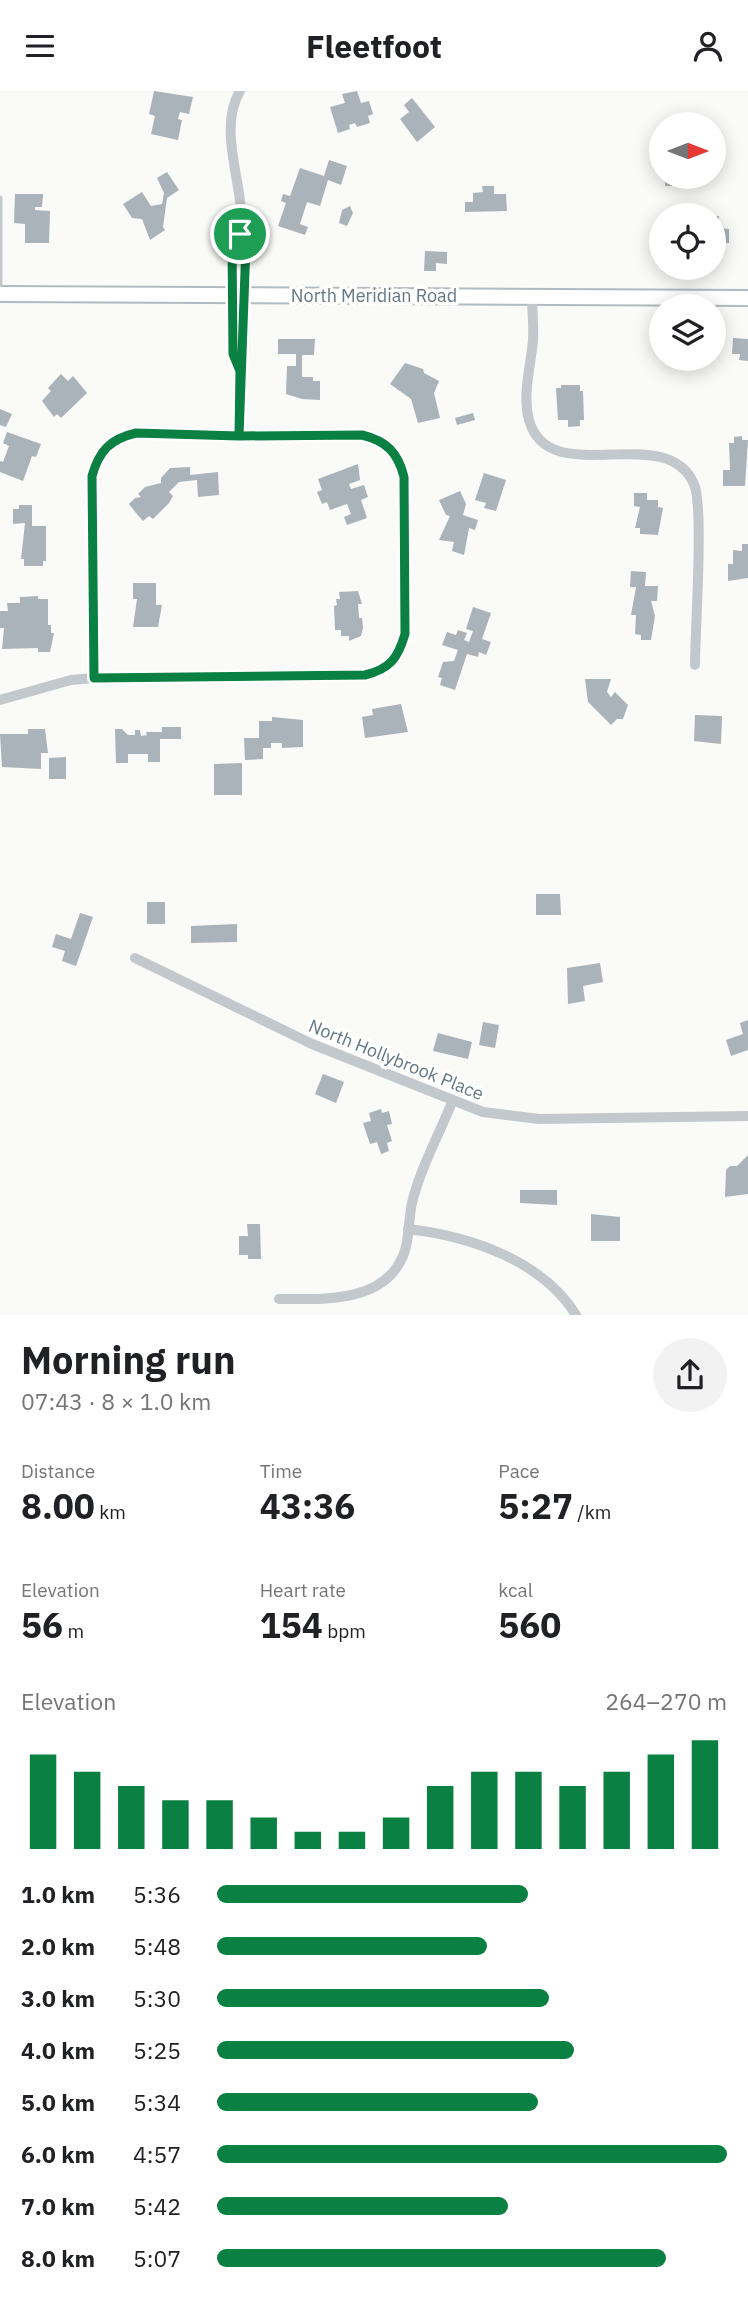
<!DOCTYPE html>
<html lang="en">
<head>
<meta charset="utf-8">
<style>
	:root { --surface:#fff; --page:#f2f2f2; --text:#202124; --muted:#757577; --accent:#0b8043 }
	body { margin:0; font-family:"IBM Plex Sans",sans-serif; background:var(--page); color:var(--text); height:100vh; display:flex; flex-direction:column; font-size:26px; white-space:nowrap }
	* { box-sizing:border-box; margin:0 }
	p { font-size:23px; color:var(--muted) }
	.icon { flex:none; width:38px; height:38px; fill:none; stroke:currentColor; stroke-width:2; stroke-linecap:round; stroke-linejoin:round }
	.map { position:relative; height:1224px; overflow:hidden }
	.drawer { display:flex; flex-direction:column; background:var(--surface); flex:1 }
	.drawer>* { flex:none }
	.needle { width:46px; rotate:90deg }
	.tools { position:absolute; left:649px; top:21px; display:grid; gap:14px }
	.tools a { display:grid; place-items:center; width:77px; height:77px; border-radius:50%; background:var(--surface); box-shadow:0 4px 18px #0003; font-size:35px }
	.pin { position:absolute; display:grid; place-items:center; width:60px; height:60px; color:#fff; margin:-30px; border:4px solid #fff; border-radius:50%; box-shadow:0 2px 7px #0007 }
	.round { display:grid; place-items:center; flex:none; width:74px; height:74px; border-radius:37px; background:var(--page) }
	.summary { display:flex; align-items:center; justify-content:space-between; height:119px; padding:0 21px }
	h1 { font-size:38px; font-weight:700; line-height:52px }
	.metrics { display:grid; grid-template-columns:repeat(3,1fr); gap:10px; height:119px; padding:7px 21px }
	.metrics div { display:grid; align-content:center }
	.metrics b { font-size:35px; font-weight:700 }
	.metrics small { font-size:19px; font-weight:400 }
	.metrics p { font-size:19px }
	.chart { height:196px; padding:14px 21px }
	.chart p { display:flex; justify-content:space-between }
	.chart svg { width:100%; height:126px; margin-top:7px; stroke:var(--accent); stroke-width:6 }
	ul { padding:0 21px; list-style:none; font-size:23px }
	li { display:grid; grid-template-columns:112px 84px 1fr; align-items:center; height:52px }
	li i { height:18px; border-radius:9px; background:var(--accent) }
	header { display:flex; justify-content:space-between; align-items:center; height:91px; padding:0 21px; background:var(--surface); font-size:32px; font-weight:700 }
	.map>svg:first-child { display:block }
	.building { fill:#aab3b9 }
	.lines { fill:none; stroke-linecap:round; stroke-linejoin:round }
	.secondary-casing { stroke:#b3babf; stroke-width:18 }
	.lane { stroke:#c3c8cc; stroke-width:5 }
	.street { stroke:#c3c8cc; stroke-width:10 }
	.secondary { stroke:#fff; stroke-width:14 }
	.route-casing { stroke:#fff; stroke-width:14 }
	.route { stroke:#0b8043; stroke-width:9 }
	.labels { text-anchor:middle; stroke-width:7; stroke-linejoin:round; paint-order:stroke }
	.street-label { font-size:18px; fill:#657683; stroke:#fff }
</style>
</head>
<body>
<header><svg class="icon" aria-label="menu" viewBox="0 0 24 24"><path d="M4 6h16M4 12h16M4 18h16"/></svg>Fleetfoot<svg class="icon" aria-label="person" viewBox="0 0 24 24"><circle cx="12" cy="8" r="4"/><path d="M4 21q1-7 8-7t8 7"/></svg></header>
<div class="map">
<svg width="748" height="1224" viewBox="0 0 748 1224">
	<rect width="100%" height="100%" fill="#fafaf8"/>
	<g class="building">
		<polygon points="154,0 193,6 189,23 180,21 178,28 182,29 178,49 151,43 155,25 149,23"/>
		<polygon points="357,0 361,12 369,10 373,23 368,25 370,32 357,36 355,32 349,34 350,38 338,42 330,16 345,12 342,3"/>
		<polygon points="412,7 435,36 417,51 400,28 409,21 404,14"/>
		<polygon points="329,69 347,75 341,94 328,89 320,115 307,111 300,133 308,136 305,144 278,135 286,112 281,110 283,103 290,105 300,77 324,85"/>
		<polygon points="167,81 179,99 167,107 163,136 165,139 150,149 142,128 132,127 123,113 142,101 151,115 162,113 164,102 157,87"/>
		<rect x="665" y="86" width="29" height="9"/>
		<polygon points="482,95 494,95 494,103 506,103 507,120 465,121 465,111 473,111 473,102 483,101"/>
		<polygon points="15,103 43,103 42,116 35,116 35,119 50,120 49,152 25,152 25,133 14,132"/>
		<polygon points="350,115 353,122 347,135 339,132 342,119"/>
		<polygon points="714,125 719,125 718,137 729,138 729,152 716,152"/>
		<polygon points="425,160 447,161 447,173 436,172 436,180 424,180"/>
		<polygon points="733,247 748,248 748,270 739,269 740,263 732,263"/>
		<polygon points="278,248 315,248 314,264 302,264 302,286 313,286 313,290 320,290 320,309 302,308 286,303 287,275 296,275 296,263 278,263"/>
		<polygon points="405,272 423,278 424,282 439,290 434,302 440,327 418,332 411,308 390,293"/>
		<polygon points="61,283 68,290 73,285 87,302 61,327 57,323 54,326 42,310 51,300 48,297"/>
		<polygon points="561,294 580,294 580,300 583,300 584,329 580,329 580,335 568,336 568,329 558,329 556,297 561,297"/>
		<polygon points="0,318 12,323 6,336 0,334"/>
		<polygon points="473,322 475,329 457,334 455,327"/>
		<polygon points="7,341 41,353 36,366 32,365 23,390 0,381 0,370 3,371 9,355 3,352"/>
		<polygon points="742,345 742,349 748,349 745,395 723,395 723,379 730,379 729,352 734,352 734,346"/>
		<polygon points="358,373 360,389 349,393 351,398 364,394 368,406 361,409 367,427 347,434 344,426 351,423 347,413 330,419 327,411 322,413 317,401 322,399 318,388"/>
		<polygon points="190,376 190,384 218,381 219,404 198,406 197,389 179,391 169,401 173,405 169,412 153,428 149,425 143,430 136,422 129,413 135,407 141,406 138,403 145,396 161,392 161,387 170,377"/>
		<polygon points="484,382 506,389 496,420 484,417 486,412 475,409"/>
		<polygon points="460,400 466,413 463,424 478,429 475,439 469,437 464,464 452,460 454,451 439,449 450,425 446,424 439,409"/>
		<polygon points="634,402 647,402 647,409 658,409 658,416 663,417 658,444 640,443 640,437 635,437 640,416 634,415"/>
		<polygon points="19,414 32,414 32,435 46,435 46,470 43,470 43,475 24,475 24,468 21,468 25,432 13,433 13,418 19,418"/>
		<polygon points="742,453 748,453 748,487 728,490 728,473 733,473 733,459 742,460"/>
		<polygon points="631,480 646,481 645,495 658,495 657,510 651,510 655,525 651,549 641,549 641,544 635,543 636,524 631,524 636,496 630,496"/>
		<polygon points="133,492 156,492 156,514 162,514 158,536 133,536 137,508 133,508"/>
		<polygon points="358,500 362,513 358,513 359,527 362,527 363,537 361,545 349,550 349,545 341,545 341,539 335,539 334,515 337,514 336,508 340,508 339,501"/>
		<polygon points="38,505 38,508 48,508 48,534 51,534 51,542 54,542 50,561 38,561 38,557 2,558 4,537 0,537 0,520 8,520 7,512 20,512 20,506"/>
		<polygon points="473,516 491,522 482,548 491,551 486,564 479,561 478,566 467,563 455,599 440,594 442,587 438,586 443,571 454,570 458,559 442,554 447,541 456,544 458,539 467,542 464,549 469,551 473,540 466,538"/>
		<polygon points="585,588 611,588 607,601 611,606 615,601 628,614 623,628 617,628 611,634 588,611"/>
		<polygon points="401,613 408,641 365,647 362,626 373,624 372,618"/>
		<polygon points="695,624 722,625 721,653 694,650"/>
		<polygon points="272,626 303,629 303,656 282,657 282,652 271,652 271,657 263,657 263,668 245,669 244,647 259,647 259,630 272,630"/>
		<polygon points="162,636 181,636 181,648 160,648 160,671 148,671 148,663 128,663 128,672 116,672 115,638 122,638 128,644 135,644 135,639 140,639 141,645 147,644 146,641 162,641"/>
		<polygon points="28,638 45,638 48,662 41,662 41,678 2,676 0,643 28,643"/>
		<polygon points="66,666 66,688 49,688 49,667"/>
		<polygon points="242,672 242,704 214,704 214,673"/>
		<polygon points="536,803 560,803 561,824 536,824"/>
		<rect x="147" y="811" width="18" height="22"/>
		<polygon points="80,822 93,826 76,875 62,870 65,860 52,856 56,843 71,848"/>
		<polygon points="237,833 237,851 191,852 191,835"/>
		<polygon points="600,872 603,891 583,895 585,910 568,913 567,877"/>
		<polygon points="748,929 748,959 731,965 726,949 743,943 740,932"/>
		<polygon points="483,931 499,934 495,957 479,954"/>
		<polygon points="438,942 472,951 468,968 433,960"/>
		<polygon points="323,983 344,991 336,1012 315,1003"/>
		<polygon points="381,1018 382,1022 389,1020 392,1033 387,1034 392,1050 387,1052 389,1060 381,1063 377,1051 370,1053 363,1032 371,1030 369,1022"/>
		<polygon points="748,1064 748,1103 725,1106 726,1079 730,1075 737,1075"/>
		<polygon points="520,1099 557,1099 557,1114 520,1112"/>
		<polygon points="591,1123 620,1126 620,1150 591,1150"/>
		<polygon points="247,1133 260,1133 261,1168 248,1168 248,1164 239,1164 239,1145 248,1145"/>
	</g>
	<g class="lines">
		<g class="secondary-casing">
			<polyline id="secondary" points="0,203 748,207"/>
		</g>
		<polyline class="lane" points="0,107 0,200"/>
		<g class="street">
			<path d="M240,143L232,153L233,263L240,280L244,263L246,153C238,139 242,126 240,110C236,75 221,32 240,0"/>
			<path d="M532,206C532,220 534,235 533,249C531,275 522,303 529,329C549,401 665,328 694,393C704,416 695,540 695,574"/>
			<polyline points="239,345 240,280"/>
			<path d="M0,609L71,589L94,587L365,584C389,578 398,567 405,543L404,386C397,362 387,351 362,344L136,342C110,348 99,359 92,385L94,587"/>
			<polyline points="135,867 312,953 483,1021 539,1028 748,1025"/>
			<path d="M408,1138C469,1145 542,1169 576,1224"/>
			<path d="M279,1208C321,1208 383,1213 403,1165C410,1149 408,1129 412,1112C420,1078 439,1044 452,1011"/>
		</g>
		<use href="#secondary" class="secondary"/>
	</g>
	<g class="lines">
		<g class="route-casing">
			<path id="route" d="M240,143L232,153L233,263L240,280L239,345L362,344C387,350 398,362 404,386L405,543C398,567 390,578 365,584L94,587L92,385C99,360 110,348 136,342L239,345L246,153L240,143"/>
		</g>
		<use href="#route" class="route"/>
	</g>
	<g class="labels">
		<g class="street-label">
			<text x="374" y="211">North Meridian Road</text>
			<text transform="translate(396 969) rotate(22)" y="6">North Hollybrook Place</text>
		</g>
	</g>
</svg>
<div class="tools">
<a><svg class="needle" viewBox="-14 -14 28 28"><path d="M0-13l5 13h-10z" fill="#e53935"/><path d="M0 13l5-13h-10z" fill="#757577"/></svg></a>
<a><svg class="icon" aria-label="locate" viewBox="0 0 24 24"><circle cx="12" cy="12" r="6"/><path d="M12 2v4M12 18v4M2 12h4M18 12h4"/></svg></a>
<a><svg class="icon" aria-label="layers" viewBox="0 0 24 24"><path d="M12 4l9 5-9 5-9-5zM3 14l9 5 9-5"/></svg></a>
</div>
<div class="pin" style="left:240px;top:143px;background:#1e9e55"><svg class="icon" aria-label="arrive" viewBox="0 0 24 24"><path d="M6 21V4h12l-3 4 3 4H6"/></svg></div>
</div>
<section class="drawer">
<div class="summary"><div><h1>Morning run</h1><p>07:43 · 8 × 1.0 km</p></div><a class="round"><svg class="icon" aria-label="share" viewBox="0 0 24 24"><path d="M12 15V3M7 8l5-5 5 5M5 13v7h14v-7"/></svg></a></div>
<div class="metrics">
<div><p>Distance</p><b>8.00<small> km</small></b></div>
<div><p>Time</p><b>43:36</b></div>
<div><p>Pace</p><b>5:27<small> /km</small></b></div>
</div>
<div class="metrics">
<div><p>Elevation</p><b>56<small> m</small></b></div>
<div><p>Heart rate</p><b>154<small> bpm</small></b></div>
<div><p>kcal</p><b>560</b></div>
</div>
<div class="chart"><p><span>Elevation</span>264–270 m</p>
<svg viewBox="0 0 160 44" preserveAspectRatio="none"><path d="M5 44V11M15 44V17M25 44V22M35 44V27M45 44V27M55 44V33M65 44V38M75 44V38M85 44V33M95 44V22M105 44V17M115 44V17M125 44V22M135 44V17M145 44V11M155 44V6"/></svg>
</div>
<ul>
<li><b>1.0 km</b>5:36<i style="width:61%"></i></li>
<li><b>2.0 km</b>5:48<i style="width:53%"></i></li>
<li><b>3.0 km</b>5:30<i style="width:65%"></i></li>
<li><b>4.0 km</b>5:25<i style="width:70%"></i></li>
<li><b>5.0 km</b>5:34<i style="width:63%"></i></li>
<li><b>6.0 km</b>4:57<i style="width:100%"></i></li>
<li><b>7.0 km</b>5:42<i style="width:57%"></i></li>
<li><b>8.0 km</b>5:07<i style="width:88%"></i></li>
</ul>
</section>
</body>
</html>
